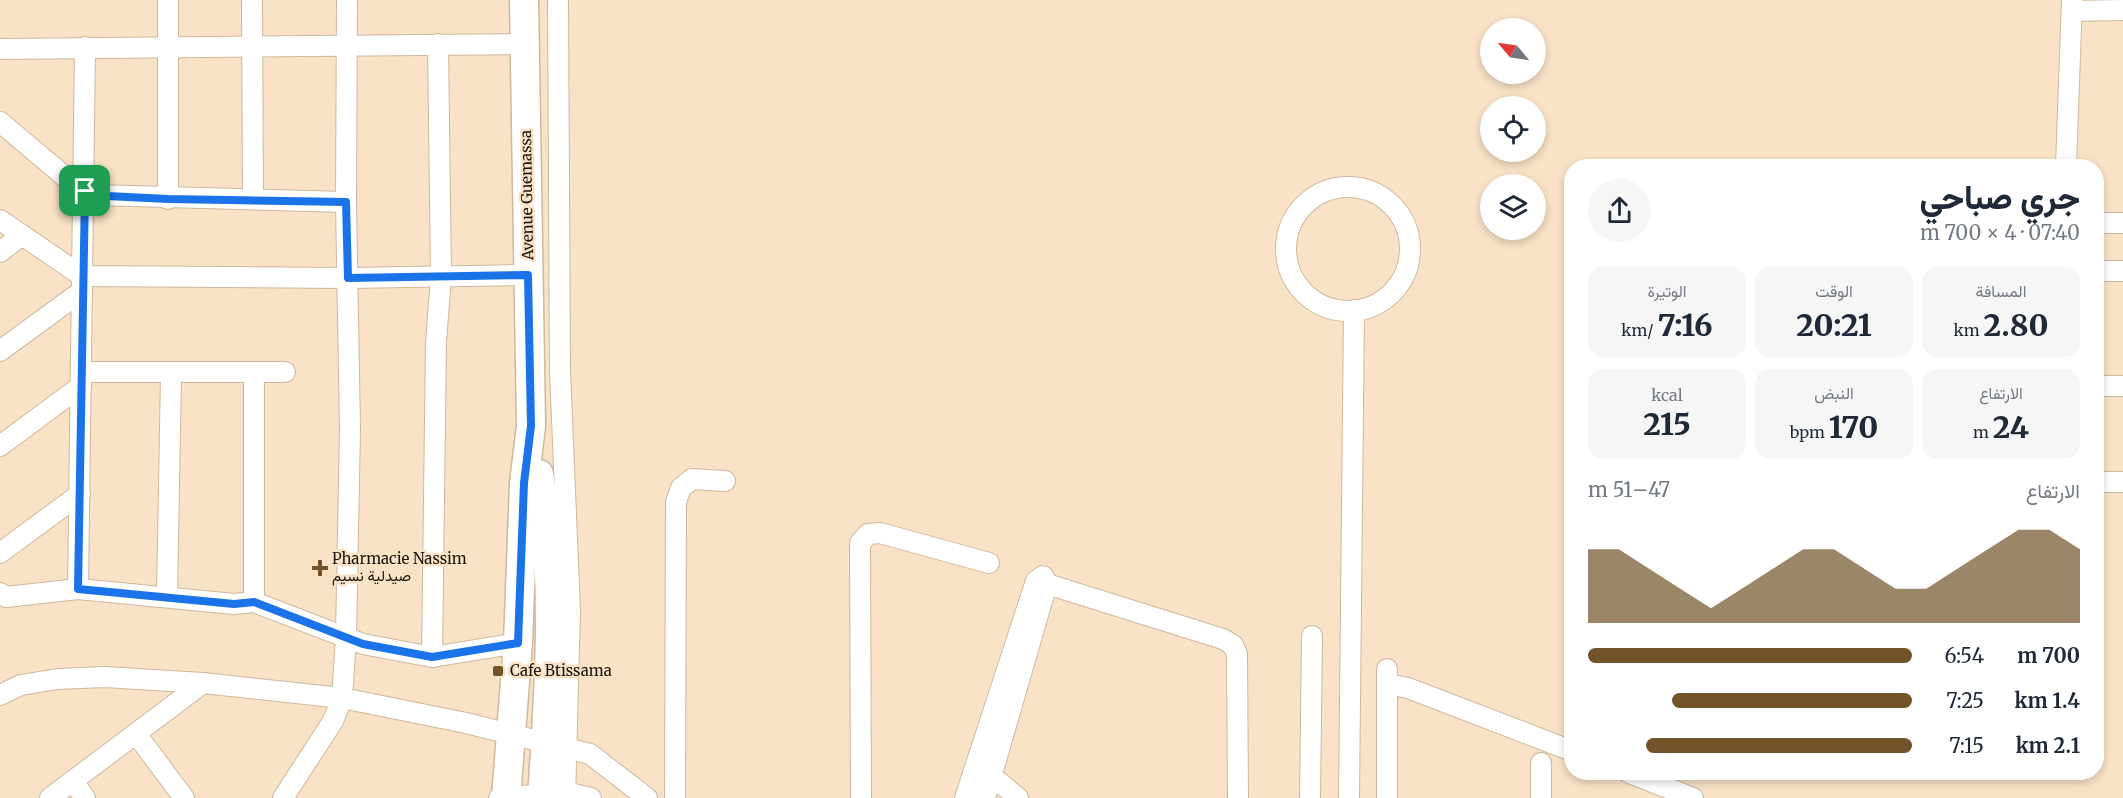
<!DOCTYPE html>
<html lang="ar">
<head>
<meta charset="utf-8">
<style>
	:root { --surface:#fff; --page:#f6f6f7; --text:#1f2937; --muted:#747a83; --accent:#735329 }
	body { margin:0; font-family:Merriweather,Vazirmatn,serif; background:var(--page); color:var(--text); direction:rtl; height:100vh; display:flex; flex-direction:column; font-size:22px; white-space:nowrap }
	* { box-sizing:border-box; margin:0 }
	p { font-size:20px; color:var(--muted) }
	.icon { flex:none; width:33px; height:33px; fill:none; stroke:currentColor; stroke-width:2; stroke-linecap:round; stroke-linejoin:round }
	.map { position:relative; flex:1; overflow:hidden; direction:ltr }
	.drawer { position:absolute; left:1564px; top:159px; width:540px; height:621px; display:flex; flex-direction:column; background:var(--surface); border-radius:24px; box-shadow:0 3px 9px #0003; direction:rtl }
	.drawer>* { flex:none }
	.needle { width:39px; rotate:299deg }
	.buttons { position:absolute; left:1480px; top:18px; display:grid; gap:12px }
	.buttons a { display:grid; place-items:center; width:66px; height:66px; border-radius:50%; background:var(--surface); box-shadow:0 3px 9px #0003; font-size:30px }
	.pin { position:absolute; display:grid; place-items:center; width:51px; height:51px; color:#fff; margin:-26px; border-radius:12px; box-shadow:0 3px 9px #0006 }
	.round { display:grid; place-items:center; flex:none; width:63px; height:63px; border-radius:32px; background:var(--page) }
	.headline { display:flex; align-items:center; justify-content:space-between; height:102px; padding:0 24px }
	h1 { font-size:33px; font-weight:800; line-height:45px }
	.stats { display:grid; grid-template-columns:repeat(3,1fr); gap:9px; height:102px; padding:6px 24px }
	.stats div { display:grid; align-content:center; border-radius:15px; background:var(--page); text-align:center }
	.stats b { font-size:30px; font-weight:800 }
	.stats small { font-size:16px; font-weight:400 }
	.stats p { font-size:16px }
	.chart { height:168px; padding:12px 24px }
	.chart p { display:flex; justify-content:space-between }
	.chart svg { width:100%; height:108px; margin-top:6px; fill:var(--accent); opacity:.7 }
	ul { padding:0 24px; list-style:none; font-size:20px }
	li { display:grid; grid-template-columns:96px 72px 1fr; align-items:center; height:45px }
	li i { height:15px; border-radius:8px; background:var(--accent) }
	.map>svg:first-child { display:block }
	.lines { fill:none; stroke-linecap:round; stroke-linejoin:round }
	.minor-casing { stroke:#cfb89e; stroke-width:22 }
	.secondary-casing { stroke:#cfb89e; stroke-width:31 }
	.minor { stroke:#fff; stroke-width:20 }
	.secondary { stroke:#fff; stroke-width:28 }
	.route-casing { stroke:#fff; stroke-width:12 }
	.route { stroke:#1a73e8; stroke-width:8 }
	.poi-dot { fill:#735329; stroke:#f9e2c6; stroke-width:2 }
	.labels { text-anchor:middle; stroke-width:5; stroke-linejoin:round; paint-order:stroke }
	.street-label { font-size:15px; fill:#1d150b; stroke:#f9e2c6 }
	.poi-label { font-size:15px; fill:#1d150b; stroke:#f9e2c6; text-anchor:start }
</style>
</head>
<body>
<div class="map">
<svg width="2123" height="798" viewBox="0 0 2123 798">
	<rect width="100%" height="100%" fill="#f9e2c6"/>
	<g class="lines">
		<g class="minor-casing">
			<g id="minor">
				<polyline points="252,0 253,199"/>
				<polyline points="558,0 560,371 570,611 565,798"/>
				<polyline points="2072,11 2123,10"/>
				<polyline points="0,49 525,44"/>
				<polyline points="0,122 76,186 96,195 346,202"/>
				<polyline points="2066,166 2072,0"/>
				<circle cx="1348" cy="249" r="62"/>
				<polyline points="168,199 168,0"/>
				<polyline points="0,220 82,276 348,278 528,275"/>
				<polyline points="2097,223 2123,223"/>
				<polyline points="0,252 22,235"/>
				<polyline points="2097,271 2123,271"/>
				<polyline points="0,351 82,291"/>
				<polyline points="81,372 285,372"/>
				<polyline points="2097,386 2123,386"/>
				<polyline points="0,446 81,386"/>
				<polyline points="2097,482 2123,482"/>
				<polyline points="0,553 80,494"/>
				<polyline points="1047,584 1223,639 1233,645 1237,654 1238,798"/>
				<polyline points="78,589 85,47"/>
				<polyline points="0,593 6,597 78,589 234,604 254,602 363,644 432,657 518,643"/>
				<polyline points="167,596 171,374"/>
				<polyline points="254,602 254,373"/>
				<polyline points="432,657 436,342 441,277 438,44"/>
				<polyline points="1387,669 1387,798"/>
				<polyline points="1387,684 1408,688 1572,751"/>
				<polyline points="0,695 21,685 57,679 105,677 203,683 342,698 466,723 590,754 647,798"/>
				<polyline points="137,735 184,798"/>
				<polyline points="1627,772 1693,798"/>
				<polyline points="980,776 999,782 1018,798"/>
				<polyline points="73,781 85,798"/>
				<polyline points="50,798 203,683"/>
				<polyline points="283,798 333,721 342,698 346,637 350,429 346,202 347,0"/>
				<polyline points="499,798 565,792 591,798"/>
				<polyline points="675,798 676,502 681,488 692,479 725,481"/>
				<polyline points="861,798 860,543 868,534 880,533 989,563"/>
				<polyline points="965,798 1036,581 1043,576 1047,584 985,798"/>
				<polyline points="1310,798 1312,636"/>
				<polyline points="1349,798 1354,310"/>
				<polyline points="1541,798 1541,763"/>
			</g>
		</g>
		<g class="secondary-casing">
			<g id="secondary">
				<path d="M539,474C557,580 549,691 542,798"/>
				<polyline points="506,798 518,643 524,483 531,426 524,0"/>
			</g>
		</g>
		<use href="#minor" class="minor"/>
		<use href="#secondary" class="secondary"/>
	</g>
	<g class="lines">
		<g class="route-casing">
			<polygon id="route" points="85,191 107,196 168,199 346,202 348,278 528,275 531,426 524,483 518,643 432,657 363,644 254,602 234,604 78,589"/>
		</g>
		<use href="#route" class="route"/>
	</g>
	<g class="poi-dot">
		<path d="M317 559h6v6h6v6h-6v6h-6v-6h-6v-6h6z"/>
		<rect x="492" y="665" width="12" height="12" rx="3"/>
	</g>
	<g class="labels">
		<g class="street-label">
			<text transform="translate(527 195) rotate(-91)" y="5">Avenue Guemassa</text>
		</g>
		<g class="poi-label">
			<text x="332" y="564">Pharmacie Nassim<tspan x="332" dy="17">صيدلية نسيم</tspan></text>
			<text x="510" y="676">Cafe Btissama</text>
		</g>
	</g>
</svg>
<div class="buttons">
<a><svg class="needle" viewBox="-14 -14 28 28"><path d="M0-13l5 13h-10z" fill="#e53935"/><path d="M0 13l5-13h-10z" fill="#747a83"/></svg></a>
<a><svg class="icon" aria-label="locate" viewBox="0 0 24 24"><circle cx="12" cy="12" r="6"/><path d="M12 2v4M12 18v4M2 12h4M18 12h4"/></svg></a>
<a><svg class="icon" aria-label="layers" viewBox="0 0 24 24"><path d="M12 4l9 5-9 5-9-5zM3 14l9 5 9-5"/></svg></a>
</div>
<div class="pin" style="left:85px;top:191px;background:#1e9e55"><svg class="icon" aria-label="arrive" viewBox="0 0 24 24"><path d="M6 21V4h12l-3 4 3 4H6"/></svg></div>
<section class="drawer">
<div class="headline"><div><h1>جري صباحي</h1><p>07:40 · 4 × 700 m</p></div><a class="round"><svg class="icon" aria-label="share" viewBox="0 0 24 24"><path d="M12 15V3M7 8l5-5 5 5M5 13v7h14v-7"/></svg></a></div>
<div class="stats">
<div><p>المسافة</p><b>2.80<small> km</small></b></div>
<div><p>الوقت</p><b>20:21</b></div>
<div><p>الوتيرة</p><b>7:16<small> /km</small></b></div>
</div>
<div class="stats">
<div><p>الارتفاع</p><b>24<small> m</small></b></div>
<div><p>النبض</p><b>170<small> bpm</small></b></div>
<div><p>kcal</p><b>215</b></div>
</div>
<div class="chart"><p><span>الارتفاع</span>47–51 m</p>
<svg viewBox="0 0 160 44" preserveAspectRatio="none"><path d="M0 44V14L10 14L20 22L30 30L40 38L50 30L60 22L70 14L80 14L90 22L100 30L110 30L120 22L130 14L140 6L150 6L160 14V44z"/></svg>
</div>
<ul>
<li><b>700 m</b>6:54<i style="width:100%"></i></li>
<li><b>1.4 km</b>7:25<i style="width:74%"></i></li>
<li><b>2.1 km</b>7:15<i style="width:82%"></i></li>
</ul>
</section>
</div>
</body>
</html>
